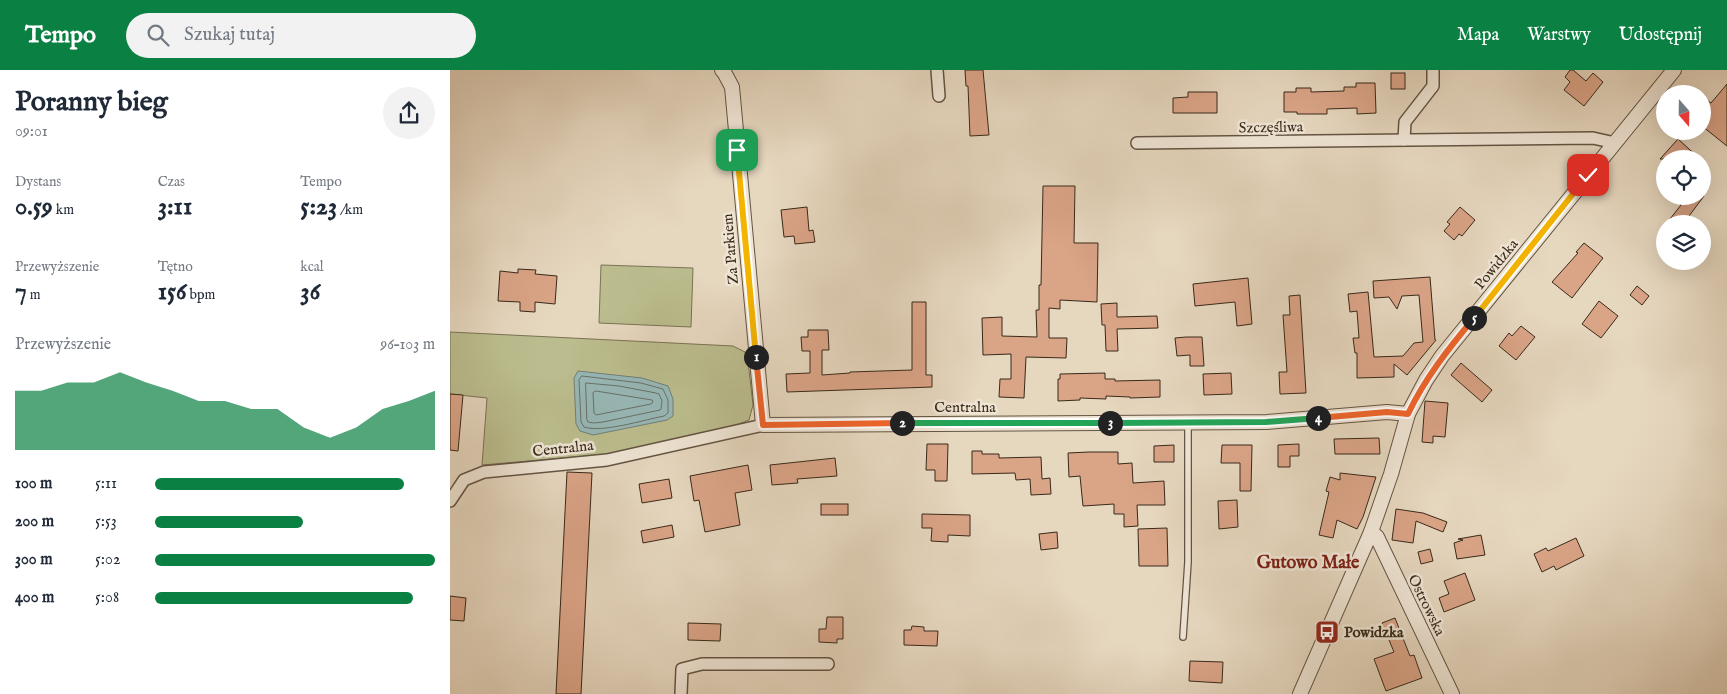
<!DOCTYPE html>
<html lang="pl">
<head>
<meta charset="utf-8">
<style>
	:root { --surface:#fff; --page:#f2f2f3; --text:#1f2937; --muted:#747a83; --accent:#0b8043 }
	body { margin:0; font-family:"IM FELL English",serif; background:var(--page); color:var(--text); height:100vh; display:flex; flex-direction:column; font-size:19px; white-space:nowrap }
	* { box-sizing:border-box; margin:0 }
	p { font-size:16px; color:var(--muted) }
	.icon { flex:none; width:28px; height:28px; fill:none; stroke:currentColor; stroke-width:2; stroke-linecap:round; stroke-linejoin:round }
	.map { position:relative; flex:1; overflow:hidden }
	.sheet { display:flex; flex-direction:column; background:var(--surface); width:450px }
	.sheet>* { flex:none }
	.needle { width:32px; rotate:160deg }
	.buttons { position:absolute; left:1206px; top:15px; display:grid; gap:10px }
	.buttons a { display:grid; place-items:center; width:55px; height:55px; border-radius:50%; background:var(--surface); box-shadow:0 5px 20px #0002; font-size:25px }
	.pin { position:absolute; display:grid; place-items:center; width:42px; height:42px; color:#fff; margin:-21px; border-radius:10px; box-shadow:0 2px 8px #0006 }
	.km { position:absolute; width:25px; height:25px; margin:-12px; border-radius:50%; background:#222; color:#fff; font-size:14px; line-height:25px; text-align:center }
	.round { display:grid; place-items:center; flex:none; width:52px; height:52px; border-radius:26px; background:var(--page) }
	.overview { display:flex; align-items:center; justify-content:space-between; height:85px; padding:0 15px }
	h1 { font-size:28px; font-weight:700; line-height:38px }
	.metrics { display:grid; grid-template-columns:repeat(3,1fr); gap:8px; height:85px; padding:5px 15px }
	.metrics div { display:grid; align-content:center }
	.metrics b { font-size:25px; font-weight:700 }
	.metrics small { font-size:14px; font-weight:400 }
	.metrics p { font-size:14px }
	.chart { height:140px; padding:10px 15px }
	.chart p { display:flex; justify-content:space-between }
	.chart svg { width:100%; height:90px; margin-top:5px; fill:var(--accent); opacity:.7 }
	ul { padding:0 15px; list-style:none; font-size:16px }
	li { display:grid; grid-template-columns:80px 60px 1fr; align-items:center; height:38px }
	li i { height:12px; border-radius:6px; background:var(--accent) }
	header { display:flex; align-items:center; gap:30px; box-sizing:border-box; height:70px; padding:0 25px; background:var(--accent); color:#fff }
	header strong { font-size:24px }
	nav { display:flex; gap:28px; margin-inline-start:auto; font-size:18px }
	.search { width:350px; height:45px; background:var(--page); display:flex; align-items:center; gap:12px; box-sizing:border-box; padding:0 18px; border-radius:28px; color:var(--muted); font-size:19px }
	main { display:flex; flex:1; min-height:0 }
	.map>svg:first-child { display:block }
	.green { fill:#bbbd8e; stroke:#7a7354 }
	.water { fill:#97b8b7; stroke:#717f78 }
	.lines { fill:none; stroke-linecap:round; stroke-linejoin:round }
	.shore { stroke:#687068; stroke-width:1 }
	.building { fill:#daa487; stroke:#39291a }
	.service-casing { stroke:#645443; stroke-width:8 }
	.minor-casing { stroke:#645443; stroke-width:14 }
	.tertiary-casing { stroke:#645443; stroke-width:16 }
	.service { stroke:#efe5d5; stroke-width:5.5 }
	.minor { stroke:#efe5d5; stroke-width:11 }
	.tertiary { stroke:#efe5d5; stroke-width:14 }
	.split-1-casing { stroke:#fff; stroke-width:10 }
	.split-2-casing { stroke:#fff; stroke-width:10 }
	.split-3-casing { stroke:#fff; stroke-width:10 }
	.split-4-casing { stroke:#fff; stroke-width:10 }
	.split-5-casing { stroke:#fff; stroke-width:10 }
	.split-6-casing { stroke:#fff; stroke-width:10 }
	.split-1 { stroke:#f5b400; stroke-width:6 }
	.split-2 { stroke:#f0652b; stroke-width:6 }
	.split-3 { stroke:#22a559; stroke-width:6 }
	.split-4 { stroke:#22a559; stroke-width:6 }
	.split-5 { stroke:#f0652b; stroke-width:6 }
	.split-6 { stroke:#f5b400; stroke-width:6 }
	.labels { text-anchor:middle; stroke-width:5; stroke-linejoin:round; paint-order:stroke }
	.street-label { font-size:15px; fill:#39291a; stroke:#efe5d5 }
	.poi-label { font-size:15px; font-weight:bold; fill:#39291a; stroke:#efe5d5; text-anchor:start }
	.quarter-label { font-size:18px; font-weight:bold; fill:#7a1f14; stroke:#efe5d5 }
</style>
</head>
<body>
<header>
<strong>Tempo</strong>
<div class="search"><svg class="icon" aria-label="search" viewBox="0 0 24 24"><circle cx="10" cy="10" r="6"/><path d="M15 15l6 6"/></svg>Szukaj tutaj</div>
<nav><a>Mapa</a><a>Warstwy</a><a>Udostępnij</a></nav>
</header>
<main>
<section class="sheet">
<div class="overview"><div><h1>Poranny bieg</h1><p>09:01</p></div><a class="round"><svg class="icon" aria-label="share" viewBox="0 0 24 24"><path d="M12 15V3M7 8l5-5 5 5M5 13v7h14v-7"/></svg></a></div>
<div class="metrics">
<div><p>Dystans</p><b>0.59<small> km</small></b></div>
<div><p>Czas</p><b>3:11</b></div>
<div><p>Tempo</p><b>5:23<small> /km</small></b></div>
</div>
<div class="metrics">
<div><p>Przewyższenie</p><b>7<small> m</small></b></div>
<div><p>Tętno</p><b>156<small> bpm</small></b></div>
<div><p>kcal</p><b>36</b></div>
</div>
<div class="chart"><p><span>Przewyższenie</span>96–103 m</p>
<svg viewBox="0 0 160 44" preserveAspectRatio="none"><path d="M0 44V15L10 15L20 11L30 11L40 6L50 11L60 15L70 20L80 20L90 24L100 24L110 33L120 38L130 33L140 24L150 20L160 15V44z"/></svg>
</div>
<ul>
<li><b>100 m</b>5:11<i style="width:89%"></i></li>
<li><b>200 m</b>5:53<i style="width:53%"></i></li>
<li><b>300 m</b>5:02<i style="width:100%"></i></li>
<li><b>400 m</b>5:08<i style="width:92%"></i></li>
</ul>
</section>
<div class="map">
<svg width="1277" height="624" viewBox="0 0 1277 624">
	<rect width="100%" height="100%" fill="#e6d7bf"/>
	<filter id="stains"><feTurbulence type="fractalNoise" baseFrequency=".004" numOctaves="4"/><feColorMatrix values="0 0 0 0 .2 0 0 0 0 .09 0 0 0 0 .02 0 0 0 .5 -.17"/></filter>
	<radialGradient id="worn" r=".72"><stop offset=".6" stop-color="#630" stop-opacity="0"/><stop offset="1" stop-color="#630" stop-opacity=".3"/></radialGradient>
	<g class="green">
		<polygon points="151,195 243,198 241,257 149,253"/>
		<polygon points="0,262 283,276 297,283 303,335 299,350 286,355 160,384 32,395 37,328 0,324"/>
	</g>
	<polygon class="water" points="128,301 192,308 218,316 223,329 223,346 217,350 143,365 130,361 126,354 124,308"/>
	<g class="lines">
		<g class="shore">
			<path d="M132,306L191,313L213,319L218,330V343L214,346C193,350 153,363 134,357L131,352L129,310Z"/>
			<polygon points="136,313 169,316 206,323 209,324 212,331 211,339 210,340 153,352 144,353 138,352 137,350"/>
			<polygon points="146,321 202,330 203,332 201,334 146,345 144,343 143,323"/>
		</g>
	</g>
	<g class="building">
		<polygon points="515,0 533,0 539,65 520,66 518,16 516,16"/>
		<polygon points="1120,0 1123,0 1136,11 1143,3 1153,12 1134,36 1114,20 1120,12 1115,7"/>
		<rect x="941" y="3" width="14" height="16"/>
		<polygon points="906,13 925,13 926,43 907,44 907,38 877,39 877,44 847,44 847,42 834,42 834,22 846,22 846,18 861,18 861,22 894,21 894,17 906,17"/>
		<polygon points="1277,14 1277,76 1252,56 1252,37 1258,31 1261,33"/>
		<polygon points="738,22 767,22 767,43 723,43 723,28 738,27"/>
		<polygon points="1228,69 1250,89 1210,89"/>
		<polygon points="593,116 625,116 624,173 648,173 647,232 610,230 610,239 599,238 599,268 617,268 616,288 576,287 574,328 549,327 550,309 561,309 561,284 533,285 532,248 552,247 552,266 587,267 586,240 589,240 589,215 591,215"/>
		<polygon points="1221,126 1254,126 1239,146 1248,154 1216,154 1231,135"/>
		<polygon points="357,137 359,161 363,160 365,172 345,174 344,166 334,167 331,140"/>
		<polygon points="1010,137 1025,150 1012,166 1009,164 1004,170 994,161 1000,154 997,152"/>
		<polygon points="1134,173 1153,188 1122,228 1102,212 1128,183 1126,182"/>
		<polygon points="68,199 86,200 85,204 107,206 105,234 85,232 85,242 70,241 70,232 48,231 50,201 68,203"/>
		<polygon points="980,207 985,270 986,270 957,305 944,294 944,307 907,308 907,283 905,283 903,268 909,268 907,241 900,242 898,224 918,222 924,287 953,286 964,273 973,272 969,225 952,226 947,239 939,227 924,228 923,211"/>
		<polygon points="798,208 802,254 787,256 785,232 745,236 743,214"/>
		<polygon points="1187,216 1199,226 1192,235 1180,225"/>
		<polygon points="850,225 856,323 830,324 829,302 837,302 833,245 840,245 839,226"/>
		<polygon points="1149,231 1168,246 1151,268 1132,254"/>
		<polygon points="462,232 476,232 476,305 482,305 482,317 337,322 336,304 360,303 360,281 352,281 351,267 358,267 358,260 378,260 379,280 372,280 372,305 400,303 400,302 462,300"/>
		<polygon points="667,233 667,247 707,246 708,258 667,259 668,281 656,281 655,255 652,255 651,234"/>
		<polygon points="1071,256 1085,267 1066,290 1049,276 1059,263 1062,266"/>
		<polygon points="736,267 752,267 754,296 740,296 740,285 727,286 725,268"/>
		<polygon points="1011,293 1042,320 1032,332 1001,305"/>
		<polygon points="655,303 655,309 665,309 665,311 710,310 710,327 680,328 680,327 656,326 656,329 630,328 630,330 608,331 608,309 610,309 610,304"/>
		<polygon points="781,303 782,324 754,325 753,304"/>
		<polygon points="0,324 13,325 8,381 0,380"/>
		<polygon points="975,331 998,333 995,367 983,366 983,373 972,372"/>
		<polygon points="929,368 930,384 885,384 884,369"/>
		<polygon points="477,374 498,374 497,411 485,411 485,400 476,400"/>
		<polygon points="849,374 849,386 840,386 840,397 828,397 828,375"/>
		<polygon points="724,375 724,392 704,392 704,376"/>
		<polygon points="772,375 802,375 801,421 790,421 790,393 771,393"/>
		<polygon points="522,381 532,381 532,384 549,384 549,388 591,387 592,409 600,408 601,424 581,425 580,409 566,410 565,403 522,404"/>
		<polygon points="639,382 668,382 668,394 682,393 683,413 714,411 715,435 687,435 688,456 674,457 674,444 664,444 664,434 633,436 630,406 619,407 618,383"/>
		<polygon points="385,388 387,406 347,409 348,413 322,415 320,395"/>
		<polygon points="298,395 302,420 285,423 290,455 255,462 249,430 244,431 240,406"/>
		<polygon points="117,402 142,403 131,624 106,624"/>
		<polygon points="890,403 926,407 913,447 907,459 887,450 883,468 869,465 879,422 876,421 880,407 890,410"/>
		<polygon points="219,409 222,428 192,433 189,414"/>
		<polygon points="787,430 788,457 769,459 768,431"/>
		<rect x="371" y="434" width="27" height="11"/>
		<polygon points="946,439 973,443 997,452 993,462 966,451 963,473 942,470"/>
		<polygon points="472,444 520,445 520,466 498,465 498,472 481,471 482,458 472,458"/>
		<polygon points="222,455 224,467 193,473 191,461"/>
		<polygon points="717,458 718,496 689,496 688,459"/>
		<polygon points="607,462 608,478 591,480 589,464"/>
		<polygon points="1031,465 1035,485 1007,489 1004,473 1013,470 1008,469"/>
		<polygon points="1126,468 1134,486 1106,500 1104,496 1092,502 1084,484 1096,478 1098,481"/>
		<polygon points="980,479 983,491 971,494 968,482"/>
		<polygon points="1015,503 1025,530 994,542 989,528 999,524 994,511"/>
		<polygon points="0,526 16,528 14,551 0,550"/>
		<polygon points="377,547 393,547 393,569 387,569 387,573 369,572 369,559 376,559"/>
		<polygon points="945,548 960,586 964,585 972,608 936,621 924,589 944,582 932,553"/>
		<polygon points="238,553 271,554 270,571 238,570"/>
		<polygon points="462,556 474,557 474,561 488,561 487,576 454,575 454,560 461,560"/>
		<polygon points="740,591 773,592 772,613 739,611"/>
	</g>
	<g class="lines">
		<g class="service-casing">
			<polyline id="service" points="733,567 738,492 738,352"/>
		</g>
		<g class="minor-casing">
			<g id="minor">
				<polyline points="487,0 489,26"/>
				<polyline points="954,70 955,52 983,16 983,0"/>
				<polyline points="687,73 1143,68 1165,73"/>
				<polyline points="0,431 14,410 34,402 157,390 313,355"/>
				<polyline points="231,624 232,599 252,594 378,594"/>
			</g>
		</g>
		<g class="tertiary-casing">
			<g id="tertiary">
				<polyline points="272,0 274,2 282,17 313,355 817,352 937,342 958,344"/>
				<polyline points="921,462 927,467 1002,624"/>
				<polyline points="850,624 921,462 941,404 958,344 976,310 992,286 1224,0"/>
			</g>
		</g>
		<use href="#service" class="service"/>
		<use href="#minor" class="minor"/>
		<use href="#tertiary" class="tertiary"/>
	</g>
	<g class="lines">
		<g class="split-1-casing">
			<polyline id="split-1" points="287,80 306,287"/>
		</g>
		<g class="split-2-casing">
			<polyline id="split-2" points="306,287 313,355 452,353"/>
		</g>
		<g class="split-3-casing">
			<polyline id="split-3" points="452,353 660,353"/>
		</g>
		<g class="split-4-casing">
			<polyline id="split-4" points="660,353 816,352 868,348"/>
		</g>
		<g class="split-5-casing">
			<path id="split-5" d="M868,348L937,342L958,344C975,308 999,278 1024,248"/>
		</g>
		<g class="split-6-casing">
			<polyline id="split-6" points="1024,248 1138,105"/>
		</g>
		<use href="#split-1" class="split-1"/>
		<use href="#split-2" class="split-2"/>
		<use href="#split-3" class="split-3"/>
		<use href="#split-4" class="split-4"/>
		<use href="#split-5" class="split-5"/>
		<use href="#split-6" class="split-6"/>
	</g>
	<defs>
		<g id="bus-square" transform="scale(1.25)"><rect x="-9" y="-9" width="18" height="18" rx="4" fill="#8f2418" stroke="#efe5d5"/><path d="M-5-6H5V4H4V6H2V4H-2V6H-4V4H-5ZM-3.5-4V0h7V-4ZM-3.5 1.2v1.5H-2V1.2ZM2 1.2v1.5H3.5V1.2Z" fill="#fff"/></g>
	</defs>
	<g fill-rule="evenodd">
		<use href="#bus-square" x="877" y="562"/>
	</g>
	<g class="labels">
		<g class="street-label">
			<text transform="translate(821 57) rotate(-1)" y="5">Szczęśliwa</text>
			<text transform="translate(280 179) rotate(-95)" y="5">Za Parkiem</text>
			<text transform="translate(1046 194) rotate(-51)" y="5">Powidzka</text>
			<text x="515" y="342">Centralna</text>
			<text transform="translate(113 378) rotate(-6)" y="5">Centralna</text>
			<text transform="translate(977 535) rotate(64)" y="5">Ostrowska</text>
		</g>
		<g class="poi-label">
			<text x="894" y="567">Powidzka</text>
		</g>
		<g class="quarter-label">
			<text x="858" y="498">Gutowo Małe</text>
		</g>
	</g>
	<rect width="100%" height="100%" filter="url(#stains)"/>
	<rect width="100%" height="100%" fill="url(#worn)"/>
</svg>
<div class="buttons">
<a><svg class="needle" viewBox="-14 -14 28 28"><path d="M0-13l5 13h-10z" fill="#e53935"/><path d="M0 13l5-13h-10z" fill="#747a83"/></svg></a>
<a><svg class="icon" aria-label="locate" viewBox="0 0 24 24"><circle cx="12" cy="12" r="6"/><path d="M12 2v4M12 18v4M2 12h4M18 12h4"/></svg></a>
<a><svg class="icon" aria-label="layers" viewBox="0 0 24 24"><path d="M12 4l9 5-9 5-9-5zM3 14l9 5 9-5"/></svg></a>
</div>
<div class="pin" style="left:287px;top:80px;background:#1e9e55"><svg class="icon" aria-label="arrive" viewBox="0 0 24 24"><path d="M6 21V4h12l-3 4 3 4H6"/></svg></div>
<div class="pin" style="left:1138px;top:105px;background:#d93025"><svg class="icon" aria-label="check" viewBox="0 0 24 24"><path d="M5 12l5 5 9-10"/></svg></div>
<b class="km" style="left:306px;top:287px">1</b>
<b class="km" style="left:452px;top:353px">2</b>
<b class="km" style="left:660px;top:353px">3</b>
<b class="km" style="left:868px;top:348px">4</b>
<b class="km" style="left:1024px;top:248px">5</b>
</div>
</main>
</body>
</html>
